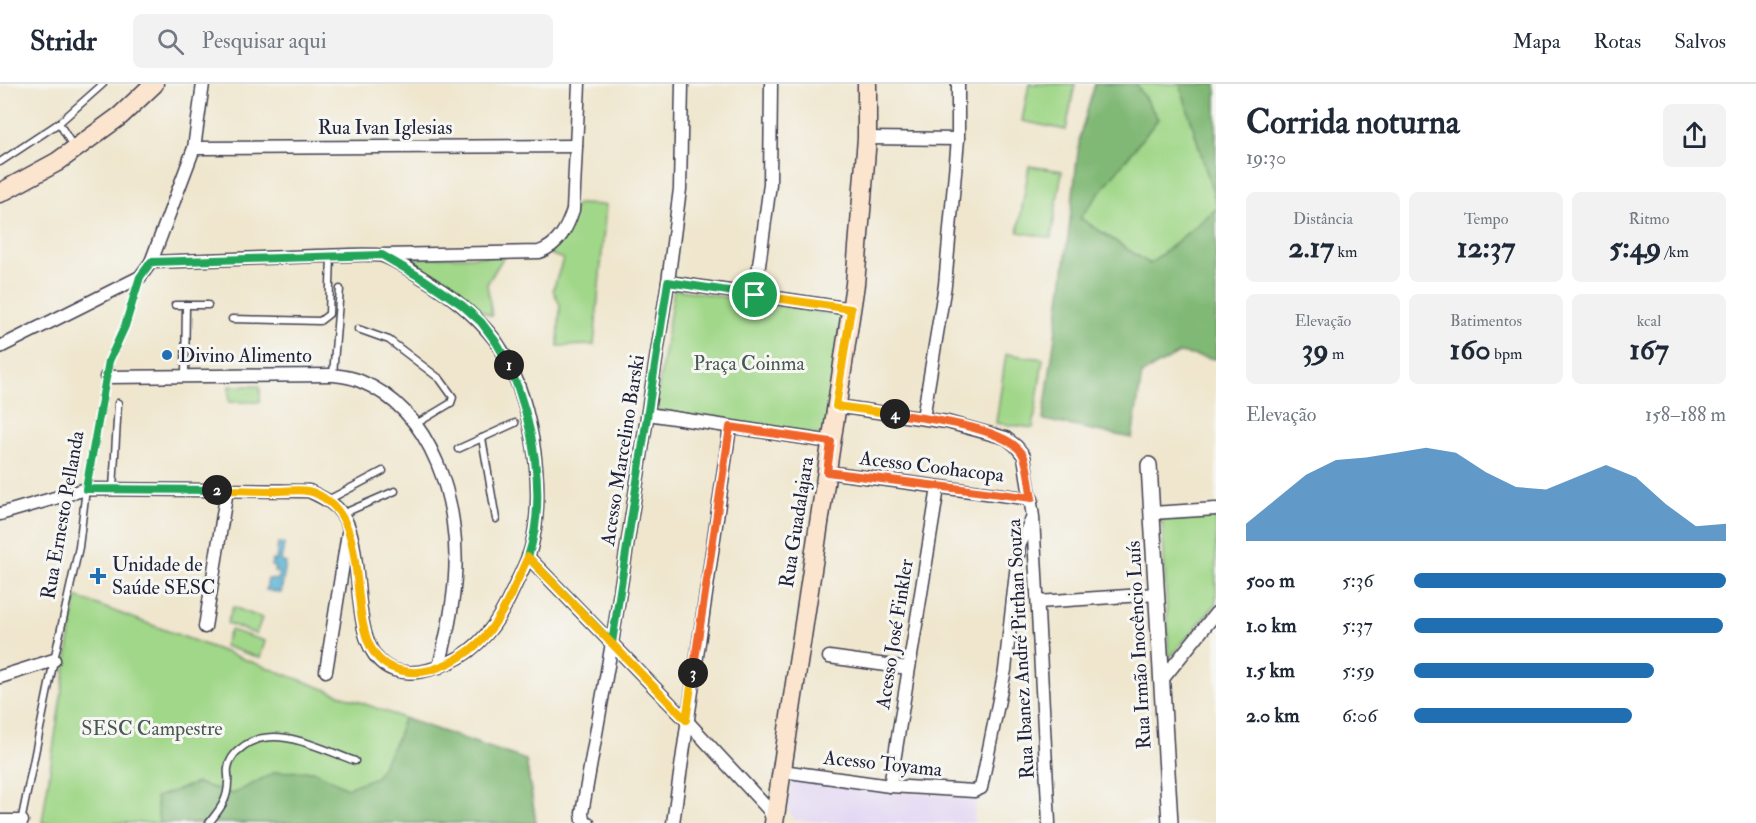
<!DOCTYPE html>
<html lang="pt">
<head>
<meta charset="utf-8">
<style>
	:root { --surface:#fff; --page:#f2f2f3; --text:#1f2937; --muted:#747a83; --line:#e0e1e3; --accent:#1f6fb2 }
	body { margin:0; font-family:"IM FELL Double Pica",serif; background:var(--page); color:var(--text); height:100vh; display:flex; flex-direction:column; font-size:22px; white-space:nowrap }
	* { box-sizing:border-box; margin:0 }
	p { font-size:20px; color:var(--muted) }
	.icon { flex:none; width:33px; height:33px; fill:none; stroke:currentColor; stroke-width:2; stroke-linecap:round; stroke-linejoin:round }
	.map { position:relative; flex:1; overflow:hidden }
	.details { display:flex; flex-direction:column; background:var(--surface); width:540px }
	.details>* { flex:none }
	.pin { position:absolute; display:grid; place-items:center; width:51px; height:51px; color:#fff; margin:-26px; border:3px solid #fff; border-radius:50%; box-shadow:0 2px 6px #0007 }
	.km { position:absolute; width:30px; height:30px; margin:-15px; border-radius:50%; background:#222; color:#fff; font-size:16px; line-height:30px; text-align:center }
	.round { display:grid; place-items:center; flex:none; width:63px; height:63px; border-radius:9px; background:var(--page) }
	.head { display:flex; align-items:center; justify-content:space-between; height:102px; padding:0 30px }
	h1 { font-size:33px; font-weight:700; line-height:45px }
	.figures { display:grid; grid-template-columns:repeat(3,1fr); gap:9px; height:102px; padding:6px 30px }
	.figures div { display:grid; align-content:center; border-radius:9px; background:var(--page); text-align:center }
	.figures b { font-size:30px; font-weight:700 }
	.figures small { font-size:16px; font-weight:400 }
	.figures p { font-size:16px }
	.chart { height:168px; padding:12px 30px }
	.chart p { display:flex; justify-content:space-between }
	.chart svg { width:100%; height:108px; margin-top:6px; fill:var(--accent); opacity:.7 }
	ul { padding:0 30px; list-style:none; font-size:20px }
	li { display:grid; grid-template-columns:96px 72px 1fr; align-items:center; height:45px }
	li i { height:15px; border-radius:8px; background:var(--accent) }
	header { display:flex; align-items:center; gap:36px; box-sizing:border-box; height:84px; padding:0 30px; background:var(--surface); border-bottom:2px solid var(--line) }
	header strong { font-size:28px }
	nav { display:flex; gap:33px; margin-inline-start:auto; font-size:21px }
	.search { width:420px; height:54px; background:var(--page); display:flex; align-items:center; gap:15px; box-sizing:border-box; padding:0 21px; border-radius:9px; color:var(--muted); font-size:22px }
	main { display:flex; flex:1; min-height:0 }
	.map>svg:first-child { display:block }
	.built { fill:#e1d4f4 }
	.green { fill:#a0d788; stroke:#617c62; stroke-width:1.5 }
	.forest { fill:#80b874; stroke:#516d58; stroke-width:1.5 }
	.water { fill:#53b0d1; stroke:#3a6986; stroke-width:1.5 }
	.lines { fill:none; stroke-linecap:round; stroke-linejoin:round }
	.service-casing { stroke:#413f51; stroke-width:9 }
	.minor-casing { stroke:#413f51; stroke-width:15 }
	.tertiary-casing { stroke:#413f51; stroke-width:18 }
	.secondary-casing { stroke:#413f51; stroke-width:21 }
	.service { stroke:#fff; stroke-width:6 }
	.minor { stroke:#fff; stroke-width:12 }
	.tertiary { stroke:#fff; stroke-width:15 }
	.secondary { stroke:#fbe5cf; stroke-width:18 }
	.split-1-casing { stroke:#fff; stroke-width:12 }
	.split-2-casing { stroke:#fff; stroke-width:12 }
	.split-3-casing { stroke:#fff; stroke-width:12 }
	.split-4-casing { stroke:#fff; stroke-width:12 }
	.split-5-casing { stroke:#fff; stroke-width:12 }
	.split-1 { stroke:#22a559; stroke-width:8 }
	.split-2 { stroke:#22a559; stroke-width:8 }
	.split-3 { stroke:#f5b400; stroke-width:8 }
	.split-4 { stroke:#f0652b; stroke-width:8 }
	.split-5 { stroke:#f5b400; stroke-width:8 }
	.poi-dot { fill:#1f6fb2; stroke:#f6f6f2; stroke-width:2 }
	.labels { text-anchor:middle; stroke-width:6; stroke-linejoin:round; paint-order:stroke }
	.street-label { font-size:20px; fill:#22223b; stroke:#f6f6f2 }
	.poi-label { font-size:20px; fill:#22223b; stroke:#f6f6f2; text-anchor:start }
	.park-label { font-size:20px; fill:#485852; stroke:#f6f6f2 }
</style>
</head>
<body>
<header>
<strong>Stridr</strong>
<div class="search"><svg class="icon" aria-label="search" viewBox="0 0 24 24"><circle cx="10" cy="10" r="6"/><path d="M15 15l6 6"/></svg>Pesquisar aqui</div>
<nav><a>Mapa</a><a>Rotas</a><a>Salvos</a></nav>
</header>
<main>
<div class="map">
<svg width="1216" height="739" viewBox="0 0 1216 739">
	<rect width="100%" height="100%" fill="#f6f6f2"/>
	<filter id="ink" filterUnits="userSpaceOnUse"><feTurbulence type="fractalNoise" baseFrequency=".0167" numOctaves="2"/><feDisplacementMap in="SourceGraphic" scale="12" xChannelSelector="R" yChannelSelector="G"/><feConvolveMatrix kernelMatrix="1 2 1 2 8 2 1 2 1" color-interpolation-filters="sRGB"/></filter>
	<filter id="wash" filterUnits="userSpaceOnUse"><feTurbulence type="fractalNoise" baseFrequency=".008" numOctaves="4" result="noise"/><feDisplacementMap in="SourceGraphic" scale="24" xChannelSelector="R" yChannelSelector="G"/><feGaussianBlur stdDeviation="1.35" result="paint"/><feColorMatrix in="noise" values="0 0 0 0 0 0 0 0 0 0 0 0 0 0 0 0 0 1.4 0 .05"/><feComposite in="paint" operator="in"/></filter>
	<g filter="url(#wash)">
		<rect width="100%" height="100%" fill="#efe6cd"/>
		<polygon class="built" points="792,694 889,708 976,713 974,739 837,739 794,736 787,722"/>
		<g class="green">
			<polygon points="1029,0 1075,0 1066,46 1022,37"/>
			<polygon points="1136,0 1180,0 1216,119 1216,125 1150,180 1079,134 1158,35"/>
			<polygon points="1029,82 1062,87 1051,154 1018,148"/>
			<polygon points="577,120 606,121 594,261 558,262 560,221 553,206 563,175 550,170"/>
			<polygon points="504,172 487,200 492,232 473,223 397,174"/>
			<polygon points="674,205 843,232 824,352 655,326"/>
			<polygon points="1006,270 1043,275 1033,344 996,339"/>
			<rect x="229" y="302" width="31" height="16"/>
			<polygon points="1216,430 1216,520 1169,574 1162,432"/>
			<polygon points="76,513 403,634 526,676 536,739 42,739"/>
			<polygon points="233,523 262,534 256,550 227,539"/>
			<polygon points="230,546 265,557 260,574 224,562"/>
		</g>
		<g class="forest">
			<polygon points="1095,0 1136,0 1158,35 1080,134 1150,180 1216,125 1216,275 1179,269 1142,290 1132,354 1043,336 1063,196 1080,51"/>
			<polygon points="1180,0 1216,0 1216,119"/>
			<polygon points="403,634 526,676 536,739 159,739 156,713 197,699 233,710 275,688 314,687 347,704 376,693 398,653"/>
		</g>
		<polygon class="water" points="278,459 284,460 281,477 286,479 281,509 266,506 268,495 278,496 279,489 274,488 275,483 271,482 272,476 276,477"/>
	</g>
	<g filter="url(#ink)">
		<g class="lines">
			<g class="service-casing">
				<g id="service">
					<polyline points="59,39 74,64"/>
					<polyline points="0,78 59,39 103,0"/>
					<polyline points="175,221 208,221"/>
					<polyline points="232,235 320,237 329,230 331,172"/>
					<polyline points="358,245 389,256 440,295 453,313 451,319 416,340"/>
					<polyline points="333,291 340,205"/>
					<polyline points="185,292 186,221"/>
					<polyline points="482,354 496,435"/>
					<polyline points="458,365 515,339"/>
					<polyline points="113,405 118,319"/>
					<polyline points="328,416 383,387"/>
					<polyline points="342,430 395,407"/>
					<polyline points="21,738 54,576 79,463 86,405 109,277 125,242 140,193"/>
					<path d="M209,739C220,725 228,716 228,698C229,694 227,689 228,684C229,677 234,669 240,665C272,637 321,665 355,677"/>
				</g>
			</g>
			<g class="minor-casing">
				<g id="minor">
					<polyline points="867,54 958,55"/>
					<polyline points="194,64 576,62"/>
					<path d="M384,171L539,168C559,161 567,144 573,126L579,0"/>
					<polyline points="668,198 851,225"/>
					<polyline points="755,211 770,100 771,0"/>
					<polyline points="0,263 140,193 151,178 194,64 203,0"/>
					<path d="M106,293L333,291C342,292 352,293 360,297C434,327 460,420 455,493C453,524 446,554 439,583"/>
					<polyline points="836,322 947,338 1006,354 1016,362 1024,372 1033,433 1049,739"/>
					<polyline points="648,330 831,358"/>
					<polyline points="923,334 945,201 958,55 958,0"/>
					<polyline points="827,388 1032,415"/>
					<polyline points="1152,429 1216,425"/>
					<path d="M0,430L86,405L309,407C321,413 334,418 342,430C369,467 344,569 394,586C412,592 432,586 448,579C480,566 499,537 513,506C519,492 527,479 531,464C547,404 531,306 495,256C478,234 458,217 435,202C424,195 394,175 383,172C372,169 331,172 317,172C262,174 206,176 151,178"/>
					<polyline points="528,473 686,636 769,726 773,737"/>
					<polyline points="1038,518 1157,510"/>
					<polyline points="205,543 227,406"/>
					<polyline points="829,573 908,584"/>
					<polyline points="326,587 348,449"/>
					<polyline points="0,593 54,576"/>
					<polyline points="1161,597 1216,529"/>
					<polyline points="782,687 890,702 974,707 981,704 1005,586 1019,462 1032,435"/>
					<polyline points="890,702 938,404"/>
					<polyline points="0,737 22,737"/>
					<polyline points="588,739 583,737 582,729 612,559 668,198 680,105 682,0"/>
					<polyline points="673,739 730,343"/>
				</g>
			</g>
			<g class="tertiary-casing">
				<polyline id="tertiary" points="1149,381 1170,739"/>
			</g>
			<g class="secondary-casing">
				<g id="secondary">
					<polyline points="0,109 57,78 120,32 154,0"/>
					<polyline points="774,739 855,200 867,54 867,0"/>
				</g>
			</g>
			<use href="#service" class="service"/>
			<use href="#minor" class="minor"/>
			<use href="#tertiary" class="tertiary"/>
			<use href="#secondary" class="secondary"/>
		</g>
	</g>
	<g class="lines" filter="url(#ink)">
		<g class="split-1-casing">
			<path id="split-1" d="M509,281C533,337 548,413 528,473L612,559L668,198L755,211"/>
		</g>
		<g class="split-2-casing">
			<polyline id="split-2" points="217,406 86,405 109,277 125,242 140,193 151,178 382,171 425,196 462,221 481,238 496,258 509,281"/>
		</g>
		<g class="split-3-casing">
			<path id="split-3" d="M217,406C238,406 259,407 281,407C289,407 299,405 308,407C314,408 323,413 328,417C379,454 334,577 404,587C413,589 423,588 431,586C491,567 504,525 528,473L686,636L693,589"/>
		</g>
		<g class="split-4-casing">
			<path id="split-4" d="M693,589L730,343L831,358L827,388L1032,414C1029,401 1029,386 1024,373C1013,344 924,334 895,330"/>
		</g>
		<g class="split-5-casing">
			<polyline id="split-5" points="755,211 851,225 836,322 895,330"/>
		</g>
		<use href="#split-1" class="split-1"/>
		<use href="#split-2" class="split-2"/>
		<use href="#split-3" class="split-3"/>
		<use href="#split-4" class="split-4"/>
		<use href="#split-5" class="split-5"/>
	</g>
	<g class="poi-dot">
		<circle cx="167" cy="271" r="6"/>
		<path d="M95 483h6v6h6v6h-6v6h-6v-6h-6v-6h6z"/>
	</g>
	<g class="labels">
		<g class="street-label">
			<text x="385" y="50">Rua Ivan Iglesias</text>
			<text transform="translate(622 366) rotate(-81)" y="7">Acesso Marcelino Barski</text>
			<text transform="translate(932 382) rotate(7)" y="7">Acesso Coohacopa</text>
			<text transform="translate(62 431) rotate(-80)" y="7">Rua Ernesto Pellanda</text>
			<text transform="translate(796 438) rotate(-81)" y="7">Rua Guadalajara</text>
			<text transform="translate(894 550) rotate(-81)" y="7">Acesso José Finkler</text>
			<text transform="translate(1138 561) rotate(-93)" y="7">Rua Irmão Inocêncio Luís</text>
			<text transform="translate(1020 565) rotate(-93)" y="7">Rua Ibanez André Pitthan Souza</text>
			<text transform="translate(883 679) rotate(6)" y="7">Acesso Toyama</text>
		</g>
		<g class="poi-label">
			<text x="179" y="278">Divino Alimento</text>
			<text x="112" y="487">Unidade de<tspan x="112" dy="23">Saúde SESC</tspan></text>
		</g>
		<g class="park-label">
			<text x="749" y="286">Praça Coinma</text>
			<text x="152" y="651">SESC Campestre</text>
		</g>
	</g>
</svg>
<div class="pin" style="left:755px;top:211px;background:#1e9e55"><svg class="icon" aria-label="arrive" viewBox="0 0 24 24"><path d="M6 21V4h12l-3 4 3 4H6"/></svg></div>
<b class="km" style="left:509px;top:281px">1</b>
<b class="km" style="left:217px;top:406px">2</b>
<b class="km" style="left:693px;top:589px">3</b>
<b class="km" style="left:895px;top:330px">4</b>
</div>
<section class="details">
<div class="head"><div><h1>Corrida noturna</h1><p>19:30</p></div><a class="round"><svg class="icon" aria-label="share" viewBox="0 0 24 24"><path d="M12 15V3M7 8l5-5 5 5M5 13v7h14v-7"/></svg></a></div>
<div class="figures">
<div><p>Distância</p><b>2.17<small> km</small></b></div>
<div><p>Tempo</p><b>12:37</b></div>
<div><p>Ritmo</p><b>5:49<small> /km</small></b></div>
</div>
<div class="figures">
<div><p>Elevação</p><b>39<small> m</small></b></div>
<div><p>Batimentos</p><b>160<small> bpm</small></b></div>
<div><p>kcal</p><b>167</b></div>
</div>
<div class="chart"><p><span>Elevação</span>158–188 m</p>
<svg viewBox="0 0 160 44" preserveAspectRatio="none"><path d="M0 44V37L10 27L20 17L30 11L40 10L50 8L60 6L70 8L80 16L90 22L100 23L110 18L120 13L130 18L140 29L150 38L160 37V44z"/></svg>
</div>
<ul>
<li><b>500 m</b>5:36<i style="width:100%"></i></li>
<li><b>1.0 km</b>5:37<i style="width:99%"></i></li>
<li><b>1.5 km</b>5:59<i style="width:77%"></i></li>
<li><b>2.0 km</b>6:06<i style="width:70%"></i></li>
</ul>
</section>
</main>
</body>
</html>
